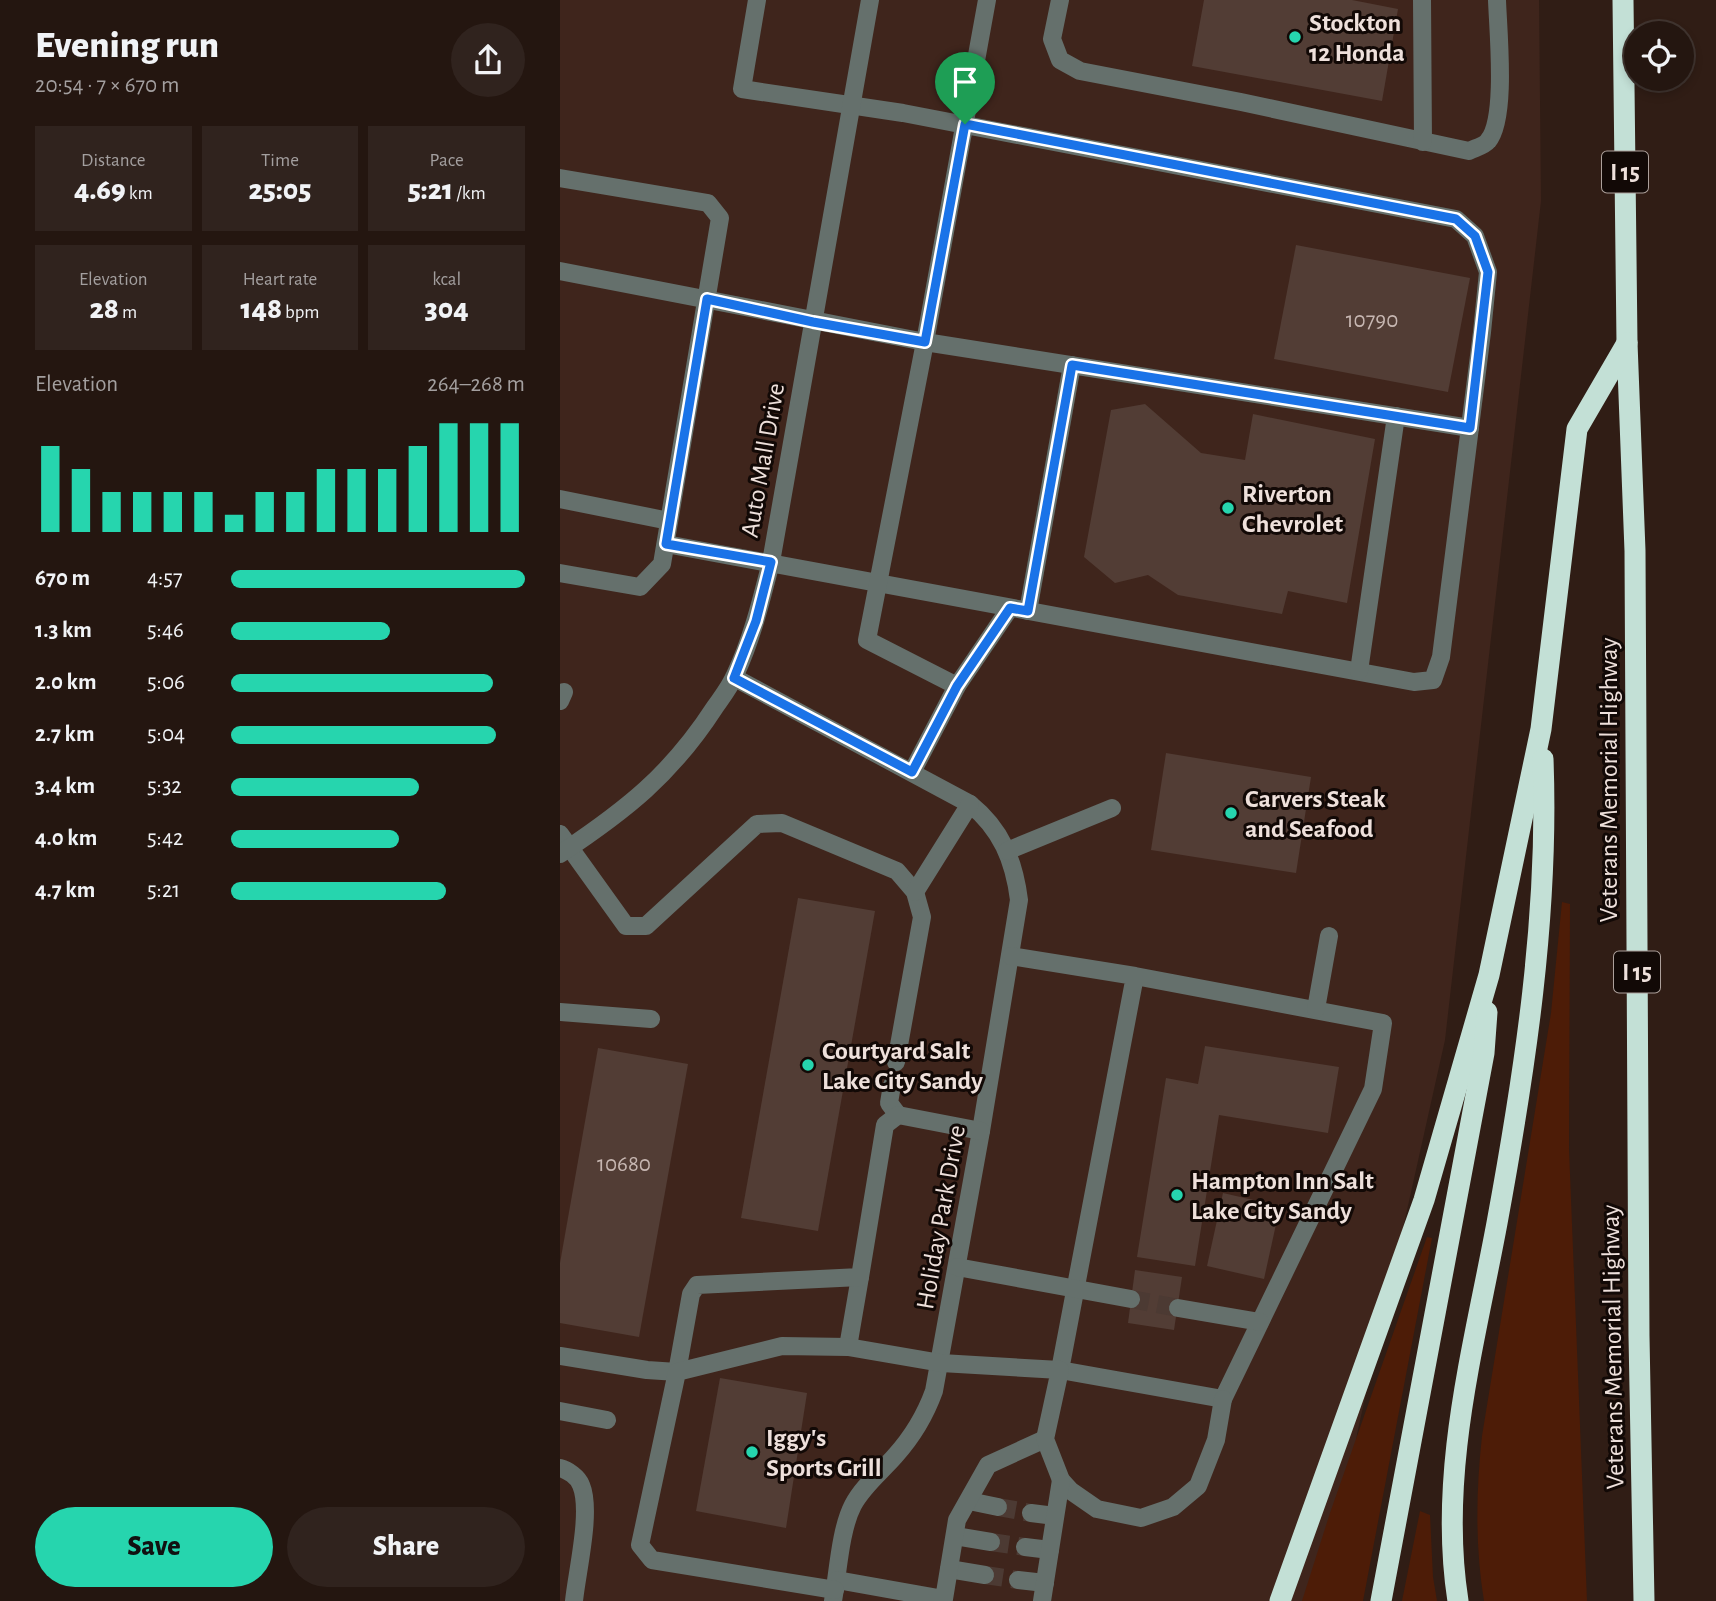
<!DOCTYPE html>
<html lang="en">
<head>
<meta charset="utf-8">
<style>
	:root { --surface:#241610; --page:#30231e; --text:#f1f3f6; --muted:#a39f9f; --line:#413530; --accent:#26d5ae }
	body { margin:0; font-family:"Alegreya Sans",sans-serif; background:var(--page); color:var(--text); height:100vh; display:flex; flex-direction:column; font-size:26px; white-space:nowrap }
	* { box-sizing:border-box; margin:0 }
	p { font-size:23px; color:var(--muted) }
	.icon { flex:none; width:38px; height:38px; fill:none; stroke:currentColor; stroke-width:2; stroke-linecap:round; stroke-linejoin:round }
	.map { position:relative; flex:1; overflow:hidden }
	.drawer { display:flex; flex-direction:column; background:var(--surface); width:560px }
	.drawer>* { flex:none }
	.fabs { position:absolute; left:1064px; top:21px; display:grid; gap:14px }
	.fabs a { display:grid; place-items:center; width:70px; height:70px; border-radius:50%; background:var(--surface); box-shadow:0 4px 10px #0003,0 0 0 2px var(--line); font-size:35px }
	.pin { position:absolute; display:grid; place-items:center; width:60px; height:60px; color:#fff; margin:-72px -30px; border-radius:50% 50% 50% 0; rotate:-45deg; box-shadow:0 0 7px #0007 }
	.pin .icon { rotate:45deg }
	.round { display:grid; place-items:center; flex:none; width:74px; height:74px; border-radius:37px; background:var(--page) }
	.head { display:flex; align-items:center; justify-content:space-between; height:119px; padding:0 35px }
	h1 { font-size:38px; font-weight:800; line-height:52px }
	.metrics { display:grid; grid-template-columns:repeat(3,1fr); gap:10px; height:119px; padding:7px 35px }
	.metrics div { display:grid; align-content:center; border-radius:0px; background:var(--page); text-align:center }
	.metrics b { font-size:30px; font-weight:800 }
	.metrics small { font-size:19px; font-weight:400 }
	.metrics p { font-size:19px }
	.chart { height:196px; padding:14px 35px }
	.chart p { display:flex; justify-content:space-between }
	.chart svg { width:100%; height:126px; margin-top:7px; stroke:var(--accent); stroke-width:6 }
	.button { display:flex; gap:14px; margin-top:auto; padding:14px 35px }
	.button a { flex:1; height:80px; border-radius:42px; background:var(--accent); color:#111; font-size:28px; font-weight:800; line-height:80px; text-align:center }
	.button a+a { background:var(--page); color:var(--text) }
	ul { padding:0 35px; list-style:none; font-size:23px }
	li { display:grid; grid-template-columns:112px 84px 1fr; align-items:center; height:52px }
	li i { height:18px; border-radius:9px; background:var(--accent) }
	main { display:flex; flex:1; min-height:0 }
	.map>svg:first-child { display:block }
	.built { fill:#3f251c }
	.green { fill:#4d1c07 }
	.building { fill:#523d35 }
	.lines { fill:none; stroke-linecap:round; stroke-linejoin:round }
	.minor-tunnel { stroke:#4c3a33; stroke-width:18; stroke-dasharray:18 9; stroke-linecap:butt }
	.minor { stroke:#65706c; stroke-width:18 }
	.highway { stroke:#c3e0d6; stroke-width:21 }
	.route-casing { stroke:#fff; stroke-width:14 }
	.route { stroke:#1a73e8; stroke-width:9 }
	.poi-dot { fill:#26d5ae; stroke:#120906; stroke-width:2.5 }
	.labels { text-anchor:middle; stroke-width:6; stroke-linejoin:round; paint-order:stroke }
	.number-label { font-size:23px; fill:#c7b7b2 }
	.shield { fill:#120906; stroke:#aca09b; stroke-width:2 }
	.shield-label { font-size:24px; font-weight:bold; fill:#eee0db }
	.poi-label { font-size:26px; font-weight:bold; fill:#eee0db; stroke:#120906; text-anchor:start }
	.street-label { font-size:26px; fill:#eee0db; stroke:#120906 }
</style>
</head>
<body>
<main>
<section class="drawer">
<div class="head"><div><h1>Evening run</h1><p>20:54 · 7 × 670 m</p></div><a class="round"><svg class="icon" aria-label="share" viewBox="0 0 24 24"><path d="M12 15V3M7 8l5-5 5 5M5 13v7h14v-7"/></svg></a></div>
<div class="metrics">
<div><p>Distance</p><b>4.69<small> km</small></b></div>
<div><p>Time</p><b>25:05</b></div>
<div><p>Pace</p><b>5:21<small> /km</small></b></div>
</div>
<div class="metrics">
<div><p>Elevation</p><b>28<small> m</small></b></div>
<div><p>Heart rate</p><b>148<small> bpm</small></b></div>
<div><p>kcal</p><b>304</b></div>
</div>
<div class="chart"><p><span>Elevation</span>264–268 m</p>
<svg viewBox="0 0 160 44" preserveAspectRatio="none"><path d="M5 44V14M15 44V22M25 44V30M35 44V30M45 44V30M55 44V30M65 44V38M75 44V30M85 44V30M95 44V22M105 44V22M115 44V22M125 44V14M135 44V6M145 44V6M155 44V6"/></svg>
</div>
<ul>
<li><b>670 m</b>4:57<i style="width:100%"></i></li>
<li><b>1.3 km</b>5:46<i style="width:54%"></i></li>
<li><b>2.0 km</b>5:06<i style="width:89%"></i></li>
<li><b>2.7 km</b>5:04<i style="width:90%"></i></li>
<li><b>3.4 km</b>5:32<i style="width:64%"></i></li>
<li><b>4.0 km</b>5:42<i style="width:57%"></i></li>
<li><b>4.7 km</b>5:21<i style="width:73%"></i></li>
</ul>
<div class="button"><a>Save</a><a>Share</a></div>
</section>
<div class="map">
<svg width="1156" height="1601" viewBox="0 0 1156 1601">
	<rect width="100%" height="100%" fill="#301d15"/>
	<polygon class="built" points="0,0 979,0 981,201 885,1040 797,1434 774,1601 0,1601"/>
	<g class="green">
		<path d="M1002,902L1010,904L1009,1149L1027,1601H924C915,1546 916,1491 922,1436L991,1013Z"/>
		<polygon points="867,1237 872,1238 803,1601 742,1601 770,1513"/>
		<polygon points="860,1511 870,1515 873,1577 877,1601 842,1601"/>
	</g>
	<g class="building">
		<polygon points="644,0 792,0 838,9 822,101 632,66"/>
		<polygon points="736,245 910,278 888,392 714,359"/>
		<polygon points="585,404 641,453 685,460 693,414 815,439 787,603 728,591 722,614 618,595 588,575 555,583 524,557 551,410"/>
		<polygon points="606,753 751,777 736,873 591,850"/>
		<polygon points="238,898 315,911 258,1231 181,1218"/>
		<polygon points="645,1046 779,1067 768,1133 659,1115 635,1266 577,1257 606,1078 638,1084"/>
		<polygon points="38,1048 128,1064 79,1337 0,1323 0,1263"/>
		<polygon points="663,1193 720,1206 704,1279 647,1266"/>
		<polygon points="575,1270 622,1277 614,1330 568,1323"/>
		<polygon points="160,1378 247,1393 226,1528 136,1511"/>
	</g>
	<g class="lines">
		<g class="minor-tunnel">
			<polyline points="571,1299 618,1308"/>
			<polyline points="438,1507 471,1513"/>
			<polyline points="431,1542 465,1547"/>
			<polyline points="425,1575 458,1580"/>
		</g>
		<g class="minor">
			<path d="M500,0L492,39L500,60L520,71L681,102L909,151C915,148 924,146 928,141C947,119 938,31 937,0"/>
			<polyline points="862,0 863,142"/>
			<polyline points="0,178 148,203 160,218 102,564 80,587 0,573"/>
			<polyline points="0,271 365,342 910,428"/>
			<polyline points="0,499 109,521"/>
			<polyline points="106,544 854,682 873,680 881,657 922,332 928,272 915,236 896,219 343,113 182,89 197,0"/>
			<polyline points="468,611 512,365"/>
			<polyline points="799,671 836,416"/>
			<path d="M175,678L410,804C441,829 454,860 459,900L421,1131L374,1391C365,1416 353,1436 335,1456C321,1472 303,1486 293,1505C280,1530 278,1573 273,1601"/>
			<polyline points="397,686 450,608"/>
			<polyline points="0,701 4,692"/>
			<polyline points="352,772 397,686 307,640 365,342 427,0"/>
			<polyline points="0,834 66,926 86,926 197,824 222,823 337,871 355,892 362,917 336,1062"/>
			<polyline points="447,851 552,808"/>
			<path d="M0,854C66,810 111,775 155,707C162,697 170,687 175,675C192,639 201,601 211,562L310,0"/>
			<polyline points="355,892 410,804"/>
			<polyline points="451,956 575,976 500,1370 663,1399 813,1089 823,1023 575,976"/>
			<polyline points="756,1009 769,936"/>
			<polyline points="0,1012 91,1019"/>
			<polyline points="332,1085 329,1103 338,1115"/>
			<polyline points="397,1267 571,1299"/>
			<polyline points="618,1308 700,1322"/>
			<polyline points="288,1347 300,1277"/>
			<polyline points="0,1356 87,1370 117,1372 131,1294 137,1285 300,1277 325,1125 338,1115 421,1131"/>
			<polyline points="0,1411 47,1420"/>
			<path d="M0,1468C8,1470 18,1477 21,1485C32,1511 17,1571 14,1601"/>
			<polyline points="409,1501 438,1507"/>
			<polyline points="471,1513 495,1516"/>
			<polyline points="395,1536 431,1542"/>
			<polyline points="465,1547 490,1550"/>
			<polyline points="389,1569 425,1575"/>
			<polyline points="277,1580 384,1599 397,1520 428,1465 485,1439"/>
			<polyline points="458,1580 485,1583"/>
			<polyline points="275,1590 92,1560 80,1545 117,1372 222,1346 288,1347 381,1363 500,1370 485,1439 501,1480 511,1491 537,1509 581,1518 613,1507 638,1486 656,1440 663,1399"/>
			<polyline points="482,1601 501,1480"/>
		</g>
		<g class="highway">
			<polyline points="1063,0 1067,343 1075,551 1079,1336 1084,1601"/>
			<polyline points="720,1601 864,1200 929,975 981,729 1017,429 1067,343"/>
			<polyline points="821,1601 924,1053 927,1012"/>
			<path d="M898,1601C878,1474 914,1347 937,1223C965,1071 989,914 983,759"/>
		</g>
	</g>
	<g class="lines">
		<g class="route-casing">
			<polygon id="route" points="405,124 896,219 915,236 928,272 910,428 512,365 468,611 450,608 397,686 352,772 174,678 196,621 211,562 106,544 147,299 253,322 365,342"/>
		</g>
		<use href="#route" class="route"/>
	</g>
	<g class="poi-dot">
		<circle cx="735" cy="37" r="7"/>
		<circle cx="668" cy="508" r="7"/>
		<circle cx="671" cy="813" r="7"/>
		<circle cx="248" cy="1065" r="7"/>
		<circle cx="617" cy="1195" r="7"/>
		<circle cx="192" cy="1452" r="7"/>
	</g>
	<g class="labels">
		<g class="number-label">
			<text x="812" y="327">10790</text>
			<text x="64" y="1171">10680</text>
		</g>
		<g class="shield">
			<rect x="1042" y="151.5" width="46" height="41" rx="5"/>
			<rect x="1054" y="951.5" width="46" height="41" rx="5"/>
		</g>
		<g class="shield-label">
			<text x="1065" y="180">I 15</text>
			<text x="1077" y="980">I 15</text>
		</g>
		<g class="poi-label">
			<text x="749" y="31">Stockton<tspan x="749" dy="30">12 Honda</tspan></text>
			<text x="682" y="502">Riverton<tspan x="682" dy="30">Chevrolet</tspan></text>
			<text x="685" y="807">Carvers Steak<tspan x="685" dy="30">and Seafood</tspan></text>
			<text x="262" y="1059">Courtyard Salt<tspan x="262" dy="30">Lake City Sandy</tspan></text>
			<text x="631" y="1189">Hampton Inn Salt<tspan x="631" dy="30">Lake City Sandy</tspan></text>
			<text x="206" y="1446">Iggy's<tspan x="206" dy="30">Sports Grill</tspan></text>
		</g>
		<g class="street-label">
			<text transform="translate(202 460) rotate(-80)" y="9">Auto Mall Drive</text>
			<text transform="translate(1048 780) rotate(-90)" y="9">Veterans Memorial Highway</text>
			<text transform="translate(380 1217) rotate(-80)" y="9">Holiday Park Drive</text>
			<text transform="translate(1052 1347) rotate(-91)" y="9">Veterans Memorial Highway</text>
		</g>
	</g>
</svg>
<div class="fabs">
<a><svg class="icon" aria-label="locate" viewBox="0 0 24 24"><circle cx="12" cy="12" r="6"/><path d="M12 2v4M12 18v4M2 12h4M18 12h4"/></svg></a>
</div>
<div class="pin" style="left:405px;top:124px;background:#1e9e55"><svg class="icon" aria-label="arrive" viewBox="0 0 24 24"><path d="M6 21V4h12l-3 4 3 4H6"/></svg></div>
</div>
</main>
</body>
</html>
